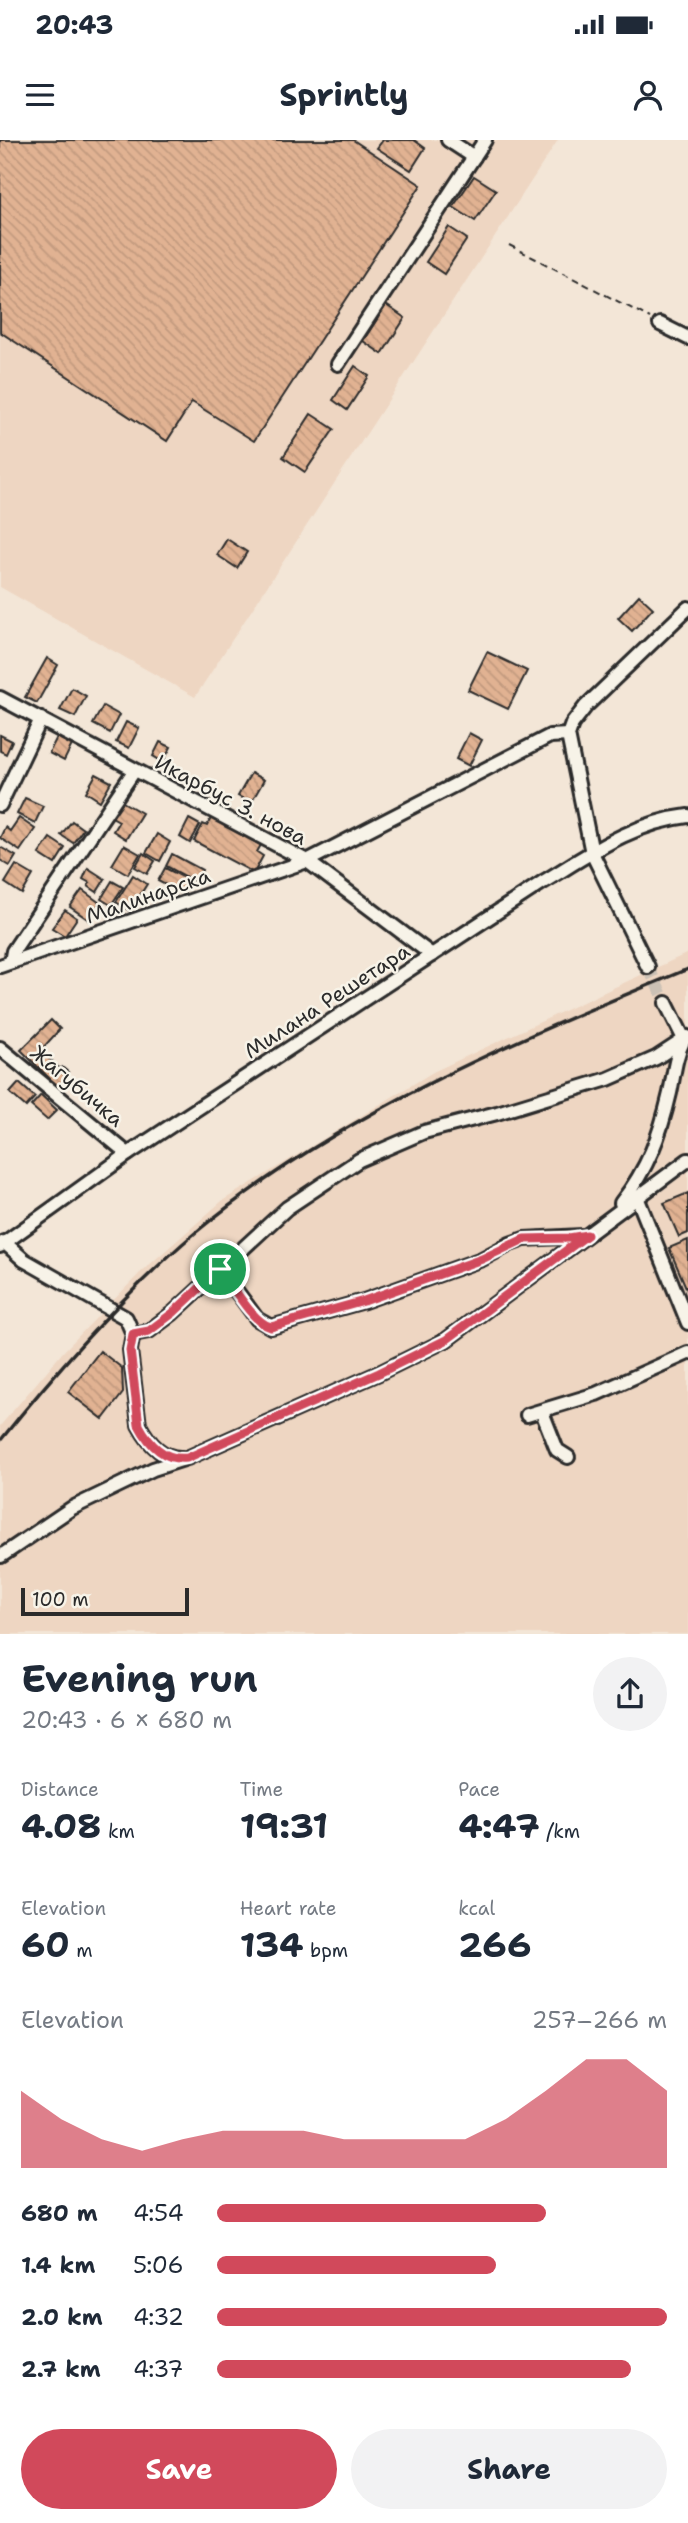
<!DOCTYPE html>
<html lang="en">
<head>
<meta charset="utf-8">
<style>
	:root { --surface:#fff; --page:#f2f2f3; --text:#1f2937; --muted:#747a83; --accent:#d1495b }
	body { margin:0; font-family:"Shantell Sans",sans-serif; background:var(--page); color:var(--text); height:100vh; display:flex; flex-direction:column; font-size:26px; white-space:nowrap }
	* { box-sizing:border-box; margin:0 }
	p { font-size:23px; color:var(--muted) }
	.icon { flex:none; width:38px; height:38px; fill:none; stroke:currentColor; stroke-width:2; stroke-linecap:round; stroke-linejoin:round }
	.map { position:relative; height:1494px; overflow:hidden }
	.drawer { display:flex; flex-direction:column; background:var(--surface); flex:1 }
	.drawer>* { flex:none }
	.scale { position:absolute; left:21px; bottom:18px; width:168px; box-sizing:border-box; padding-left:7px; border:4px solid #2b2b2b; border-top:0; font-size:19px; line-height:24px; white-space:nowrap; color:#2b2b2b; -webkit-text-stroke:5px #f7f3e8; paint-order:stroke }
	.pin { position:absolute; display:grid; place-items:center; width:60px; height:60px; color:#fff; margin:-30px; border:4px solid #fff; border-radius:50%; box-shadow:0 2px 7px #0007 }
	.round { display:grid; place-items:center; flex:none; width:74px; height:74px; border-radius:37px; background:var(--page) }
	.headline { display:flex; align-items:center; justify-content:space-between; height:119px; padding:0 21px }
	h1 { font-size:38px; font-weight:700; line-height:52px }
	.metrics { display:grid; grid-template-columns:repeat(3,1fr); gap:10px; height:119px; padding:7px 21px }
	.metrics div { display:grid; align-content:center }
	.metrics b { font-size:35px; font-weight:700 }
	.metrics small { font-size:19px; font-weight:400 }
	.metrics p { font-size:19px }
	.chart { height:196px; padding:14px 21px }
	.chart p { display:flex; justify-content:space-between }
	.chart svg { width:100%; height:126px; margin-top:7px; fill:var(--accent); opacity:.7 }
	.action { display:flex; gap:14px; margin-top:auto; padding:14px 21px }
	.action a { flex:1; height:80px; border-radius:42px; background:var(--accent); color:#fff; font-size:28px; font-weight:700; line-height:80px; text-align:center }
	.action a+a { background:var(--page); color:var(--text) }
	ul { padding:0 21px; list-style:none; font-size:23px }
	li { display:grid; grid-template-columns:112px 84px 1fr; align-items:center; height:52px }
	li i { height:18px; border-radius:9px; background:var(--accent) }
	.status { display:flex; justify-content:space-between; align-items:center; height:49px; padding:0 35px; background:var(--surface); direction:ltr }
	.status svg { height:19px; fill:currentColor }
	header { display:flex; justify-content:space-between; align-items:center; height:91px; padding:0 21px; background:var(--surface); font-size:32px; font-weight:700 }
	.map>svg:first-child { display:block }
	.built { fill:#eed6c2 }
	.building { fill:url(#building-back-hatch); stroke:#2b2b2b; stroke-width:2 }
	.lines { fill:none; stroke-linecap:round; stroke-linejoin:round }
	.minor-tunnel { stroke:#cbc1b5; stroke-width:12; stroke-dasharray:12 6; stroke-linecap:butt }
	.minor-casing { stroke:#2b2b2b; stroke-width:18 }
	.path { stroke:#2b2b2b; stroke-width:2; stroke-dasharray:7 5; stroke-linecap:butt }
	.minor { stroke:#f7f3e8; stroke-width:12 }
	.rail { stroke:#2b2b2b; stroke-width:3.5 }
	.route-casing { stroke:#fff; stroke-width:14 }
	.route { stroke:#d1495b; stroke-width:9 }
	.labels { text-anchor:middle; stroke-width:5; stroke-linejoin:round; paint-order:stroke }
	.street-label { font-size:21px; fill:#2b2b2b; stroke:#f7f3e8 }
</style>
</head>
<body>
<div class="status"><b>20:43</b><svg viewBox="0 0 49 12"><path d="M0 12V9h3v3zM5 12V6h3v6zM10 12V3h3v9zM15 12V0h3v12zM26 1h20v11H26zM47 4h2v5h-2z"/></svg></div>
<header><svg class="icon" aria-label="menu" viewBox="0 0 24 24"><path d="M4 6h16M4 12h16M4 18h16"/></svg>Sprintly<svg class="icon" aria-label="person" viewBox="0 0 24 24"><circle cx="12" cy="8" r="4"/><path d="M4 21q1-7 8-7t8 7"/></svg></header>
<div class="map">
<svg width="688" height="1494" viewBox="0 0 688 1494">
	<defs>
		<pattern id="building-back-hatch" width="6" height="6" patternUnits="userSpaceOnUse" patternTransform="scale(1.75)"><rect width="6" height="6" fill="#e1b292"/><path d="M-1 5l2 2M0 0l6 6M5-1l2 2" fill="none" stroke="#c1997e"/></pattern>
	</defs>
	<rect width="100%" height="100%" fill="#f3e6d7"/>
	<filter id="ink" filterUnits="userSpaceOnUse"><feTurbulence type="fractalNoise" baseFrequency=".0143" numOctaves="2"/><feDisplacementMap in="SourceGraphic" scale="14" xChannelSelector="R" yChannelSelector="G"/><feConvolveMatrix kernelMatrix="1 2 1 2 8 2 1 2 1" color-interpolation-filters="sRGB"/></filter>
	<g filter="url(#ink)">
		<g class="built">
			<polygon points="0,0 558,0 195,557 0,447"/>
			<polygon points="688,813 688,1494 0,1494 0,1286 63,1212 140,1133 222,1061 433,932"/>
		</g>
		<g class="building">
			<polygon points="0,0 353,0 421,45 254,301 192,262 167,301 0,192"/>
			<polygon points="383,0 414,0 425,8 411,30 377,8"/>
			<polygon points="474,36 496,50 475,81 453,67"/>
			<polygon points="449,87 467,99 444,134 426,122"/>
			<polygon points="386,165 405,178 382,214 363,201"/>
			<polygon points="355,226 369,236 347,270 333,260"/>
			<polygon points="311,274 334,289 305,332 283,317"/>
			<polygon points="227,399 247,412 237,428 217,415"/>
			<polygon points="639,455 653,468 632,491 618,478"/>
			<polygon points="487,512 527,531 508,569 468,550"/>
			<polygon points="47,518 58,525 37,563 25,557"/>
			<polygon points="72,548 86,556 75,577 60,570"/>
			<polygon points="103,566 119,575 110,593 93,584"/>
			<polygon points="126,582 139,588 129,608 116,602"/>
			<polygon points="469,593 482,600 469,626 456,619"/>
			<polygon points="0,595 12,601 6,614 0,611"/>
			<polygon points="57,597 72,605 64,621 49,613"/>
			<polygon points="160,602 171,607 163,622 153,616"/>
			<polygon points="251,633 264,640 251,663 238,656"/>
			<polygon points="96,634 111,642 100,661 86,652"/>
			<polygon points="25,658 43,666 35,683 17,674"/>
			<polygon points="121,661 142,673 126,699 113,691 119,681 112,677"/>
			<polygon points="19,678 35,689 20,711 0,698 5,687 10,691"/>
			<polygon points="211,678 261,705 257,712 263,716 254,733 194,701 203,684 207,686"/>
			<polygon points="189,679 200,685 190,703 180,697"/>
			<polygon points="72,681 83,689 73,703 61,695"/>
			<polygon points="157,694 170,702 160,721 146,713"/>
			<polygon points="50,698 65,708 55,724 39,714"/>
			<polygon points="124,705 140,714 128,734 112,725"/>
			<polygon points="0,707 16,716 10,726 0,720"/>
			<polygon points="143,713 155,721 147,734 135,727"/>
			<polygon points="172,714 202,730 196,742 166,726"/>
			<polygon points="16,725 33,735 22,754 5,743"/>
			<polygon points="88,728 105,739 97,752 88,746 90,743 83,739"/>
			<polygon points="165,728 189,740 182,754 158,741"/>
			<polygon points="133,735 147,744 130,771 116,762"/>
			<polygon points="112,741 123,747 111,765 101,759"/>
			<polygon points="82,750 100,763 89,780 70,767"/>
			<polygon points="65,770 77,778 65,796 52,788"/>
			<polygon points="51,880 60,889 41,910 60,929 62,927 68,932 66,934 69,938 59,948 21,910"/>
			<polygon points="19,943 35,957 26,967 10,953"/>
			<polygon points="41,955 57,970 47,980 31,966"/>
			<polygon points="688,1053 688,1093 679,1097 664,1063"/>
			<polygon points="688,1100 688,1152 669,1108"/>
			<polygon points="100,1211 122,1228 123,1253 103,1279 68,1252"/>
		</g>
		<g class="lines">
			<polyline class="minor-tunnel" points="648,827 666,863"/>
			<g class="minor-casing">
				<g id="minor">
					<polyline points="448,0 474,17"/>
					<polyline points="660,184 688,198"/>
					<polyline points="338,224 485,0"/>
					<polyline points="0,558 307,721 432,815"/>
					<polyline points="0,665 41,579"/>
					<polyline points="11,822 13,811 134,631"/>
					<polyline points="0,826 307,721 550,596 568,595"/>
					<polyline points="648,827 592,713 568,595 572,584 586,566 688,468"/>
					<polyline points="666,863 684,899"/>
					<polyline points="0,908 128,1014"/>
					<polyline points="637,1057 688,1183"/>
					<path d="M621,1063C648,1028 660,996 670,953C674,934 675,917 684,899"/>
					<path d="M4,1102L24,1120L126,1178L133,1194L130,1210L139,1285C148,1302 161,1319 182,1318"/>
					<path d="M0,1106L128,1014L543,742C588,715 634,682 688,676"/>
					<polyline points="220,1129 257,1179 271,1187 364,1161 482,1119 510,1104 524,1099 582,1096"/>
					<polyline points="133,1194 149,1191 173,1173 287,1068 359,1020 424,992 497,973 608,939 656,918 688,897"/>
					<polyline points="542,1272 557,1310 568,1317"/>
					<polyline points="527,1275 596,1254 688,1213"/>
					<polyline points="1,1416 72,1368 153,1329 187,1318 379,1233 446,1200 688,1020"/>
				</g>
			</g>
			<polyline class="path" points="509,105 650,178"/>
			<use href="#minor" class="minor"/>
			<path class="rail" d="M0,1301C59,1227 123,1154 195,1093C340,972 516,900 688,829"/>
		</g>
	</g>
	<g class="lines" filter="url(#ink)">
		<g class="route-casing">
			<path id="route" d="M587,1095L446,1200L379,1233L187,1318C164,1321 149,1304 139,1285L130,1210L133,1194L149,1191L173,1173L220,1129C232,1145 253,1183 271,1187L364,1161L482,1119L524,1099L569,1098Z"/>
		</g>
		<use href="#route" class="route"/>
	</g>
	<g class="labels">
		<g class="street-label">
			<text transform="translate(231 660) rotate(28)" y="7">Икарбус 3. нова</text>
			<text transform="translate(148 756) rotate(-19)" y="7">Малинарска</text>
			<text transform="translate(327 861) rotate(-33)" y="7">Милана Решетара</text>
			<text transform="translate(77 946) rotate(40)" y="7">Жагубичка</text>
		</g>
	</g>
</svg>
<div class="scale">100 m</div>
<div class="pin" style="left:220px;top:1129px;background:#1e9e55"><svg class="icon" aria-label="arrive" viewBox="0 0 24 24"><path d="M6 21V4h12l-3 4 3 4H6"/></svg></div>
</div>
<section class="drawer">
<div class="headline"><div><h1>Evening run</h1><p>20:43 · 6 × 680 m</p></div><a class="round"><svg class="icon" aria-label="share" viewBox="0 0 24 24"><path d="M12 15V3M7 8l5-5 5 5M5 13v7h14v-7"/></svg></a></div>
<div class="metrics">
<div><p>Distance</p><b>4.08<small> km</small></b></div>
<div><p>Time</p><b>19:31</b></div>
<div><p>Pace</p><b>4:47<small> /km</small></b></div>
</div>
<div class="metrics">
<div><p>Elevation</p><b>60<small> m</small></b></div>
<div><p>Heart rate</p><b>134<small> bpm</small></b></div>
<div><p>kcal</p><b>266</b></div>
</div>
<div class="chart"><p><span>Elevation</span>257–266 m</p>
<svg viewBox="0 0 160 44" preserveAspectRatio="none"><path d="M0 44V17L10 27L20 34L30 38L40 34L50 31L60 31L70 31L80 34L90 34L100 34L110 34L120 27L130 17L140 6L150 6L160 17V44z"/></svg>
</div>
<ul>
<li><b>680 m</b>4:54<i style="width:73%"></i></li>
<li><b>1.4 km</b>5:06<i style="width:62%"></i></li>
<li><b>2.0 km</b>4:32<i style="width:100%"></i></li>
<li><b>2.7 km</b>4:37<i style="width:92%"></i></li>
</ul>
<div class="action"><a>Save</a><a>Share</a></div>
</section>
</body>
</html>
